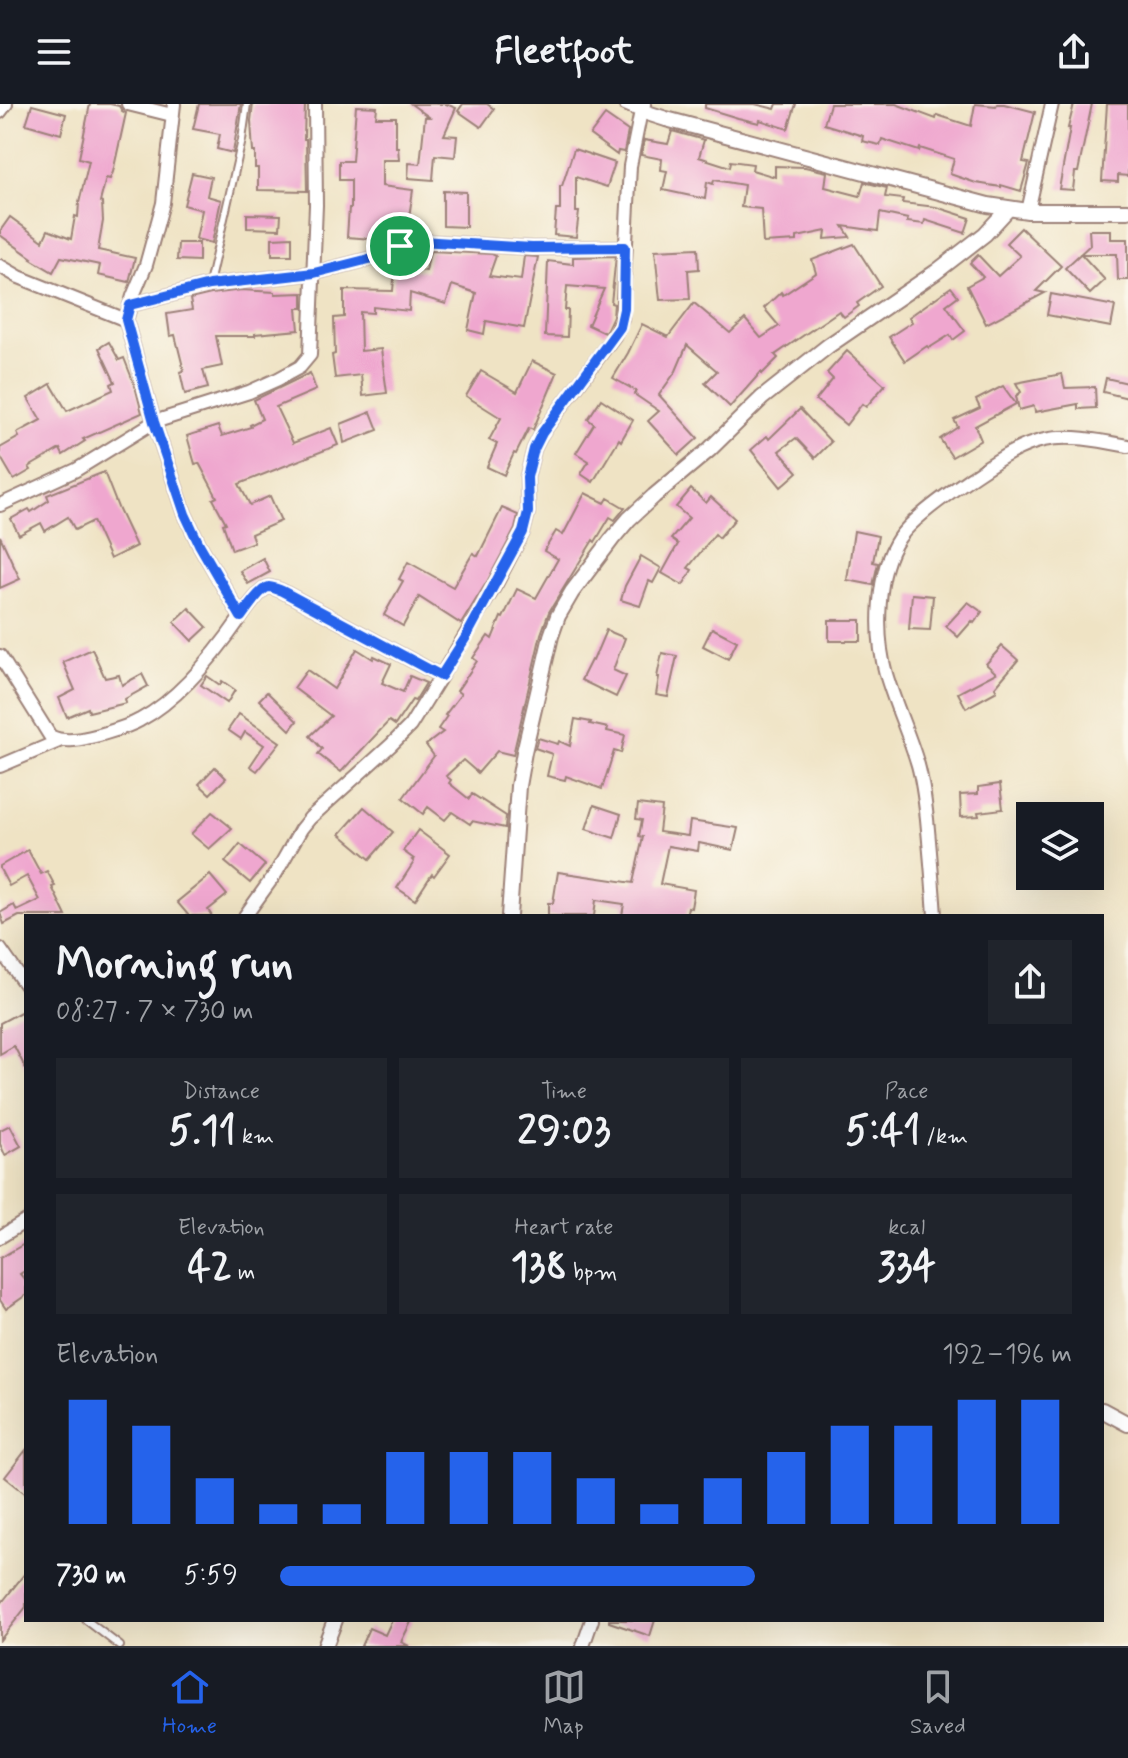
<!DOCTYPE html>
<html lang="en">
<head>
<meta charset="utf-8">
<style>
	:root { --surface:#171b24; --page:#20242c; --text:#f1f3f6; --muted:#9ea1a6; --line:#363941; --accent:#2563eb }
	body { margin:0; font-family:Mynerve,sans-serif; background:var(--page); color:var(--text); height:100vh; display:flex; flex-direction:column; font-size:30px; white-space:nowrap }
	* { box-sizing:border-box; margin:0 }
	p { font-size:26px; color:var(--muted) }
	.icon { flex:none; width:44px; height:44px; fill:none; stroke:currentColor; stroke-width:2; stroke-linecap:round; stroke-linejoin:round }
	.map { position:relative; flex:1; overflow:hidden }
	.drawer { position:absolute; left:24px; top:810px; width:1080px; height:708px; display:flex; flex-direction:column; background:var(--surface); border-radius:0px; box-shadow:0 8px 32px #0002 }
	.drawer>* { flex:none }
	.tools { position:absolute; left:1016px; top:698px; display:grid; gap:16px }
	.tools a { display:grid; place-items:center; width:88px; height:88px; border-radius:0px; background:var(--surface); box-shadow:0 8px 32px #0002; font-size:40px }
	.pin { position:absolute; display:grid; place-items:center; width:68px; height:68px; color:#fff; margin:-34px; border:4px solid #fff; border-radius:50%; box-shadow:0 2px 8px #0007 }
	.round { display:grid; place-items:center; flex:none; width:84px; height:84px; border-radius:0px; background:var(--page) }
	.summary { display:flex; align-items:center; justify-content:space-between; height:136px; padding:0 32px }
	h1 { font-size:44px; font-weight:700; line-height:60px }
	.stats { display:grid; grid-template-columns:repeat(3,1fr); gap:12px; height:136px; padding:8px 32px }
	.stats div { display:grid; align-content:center; border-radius:0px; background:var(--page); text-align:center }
	.stats b { font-size:40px; font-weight:700 }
	.stats small { font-size:22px; font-weight:400 }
	.stats p { font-size:22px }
	.chart { height:224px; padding:16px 32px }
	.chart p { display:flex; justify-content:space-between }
	.chart svg { width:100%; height:144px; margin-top:8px; stroke:var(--accent); stroke-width:6 }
	ul { padding:0 32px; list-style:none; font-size:26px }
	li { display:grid; grid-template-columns:128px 96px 1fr; align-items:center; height:60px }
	li i { height:20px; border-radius:10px; background:var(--accent) }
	header { display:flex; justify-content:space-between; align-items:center; height:104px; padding:0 32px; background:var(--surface); font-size:36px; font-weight:700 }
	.tab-bar { display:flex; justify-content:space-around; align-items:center; height:112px; border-top:2px solid var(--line); background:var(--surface); font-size:22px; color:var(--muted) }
	.tab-bar a { display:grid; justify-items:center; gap:4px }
	.tab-bar .current { color:var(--accent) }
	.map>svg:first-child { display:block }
	.building { fill:#efa7cf }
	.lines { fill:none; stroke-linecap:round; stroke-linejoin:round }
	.service-casing { stroke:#9c8178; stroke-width:10 }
	.minor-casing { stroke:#9c8178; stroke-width:16 }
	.tertiary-casing { stroke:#9c8178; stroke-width:18 }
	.service { stroke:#fff; stroke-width:6 }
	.minor { stroke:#fff; stroke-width:12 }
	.tertiary { stroke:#fff; stroke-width:14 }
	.route-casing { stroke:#fff; stroke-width:16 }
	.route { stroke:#2563eb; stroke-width:10 }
</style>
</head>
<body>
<header><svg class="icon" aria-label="menu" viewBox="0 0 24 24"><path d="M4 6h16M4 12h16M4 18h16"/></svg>Fleetfoot<svg class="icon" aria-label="share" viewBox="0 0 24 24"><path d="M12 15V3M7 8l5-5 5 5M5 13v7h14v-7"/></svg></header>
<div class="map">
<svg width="1128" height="1542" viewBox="0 0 1128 1542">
	<rect width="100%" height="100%" fill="#fbf7ec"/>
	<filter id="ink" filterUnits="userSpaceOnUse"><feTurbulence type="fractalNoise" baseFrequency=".0125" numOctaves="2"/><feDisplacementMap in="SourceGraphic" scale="16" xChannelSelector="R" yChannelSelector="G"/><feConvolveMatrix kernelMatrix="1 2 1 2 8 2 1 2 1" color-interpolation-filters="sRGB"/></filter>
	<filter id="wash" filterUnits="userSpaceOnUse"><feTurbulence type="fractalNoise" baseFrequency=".006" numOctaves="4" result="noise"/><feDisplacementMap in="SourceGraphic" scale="32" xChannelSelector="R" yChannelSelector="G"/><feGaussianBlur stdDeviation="1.8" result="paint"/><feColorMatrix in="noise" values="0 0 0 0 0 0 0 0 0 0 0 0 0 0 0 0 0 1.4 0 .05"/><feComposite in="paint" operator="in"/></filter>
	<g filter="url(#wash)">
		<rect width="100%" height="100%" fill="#efe3c4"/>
		<g id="blocks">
			<g class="building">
				<polygon points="90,0 110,0 119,2 122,7 126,9 113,68 110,75 106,74 100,98 102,99 103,117 98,146 135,154 129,178 98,171 100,161 61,153 53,168 31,155 32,154 0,131 0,127 10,113 43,137 48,126 71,135 75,112 78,113 79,99 89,57 79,54"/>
				<polygon points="199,0 241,0 233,49 217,45 220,30 193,25"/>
				<polygon points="253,0 305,0 304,35 306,35 307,87 258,86 258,64 255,64 255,48 253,48 251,17"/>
				<polygon points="411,0 446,0 456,4 444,31 457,32 455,53 435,51 433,76 408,74 409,59 420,60 425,13 429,13"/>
				<polygon points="463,0 487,0 494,5 481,23 458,7"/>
				<polygon points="705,0 755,0 775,5 777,0 796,0 788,25 760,16 759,19 738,14 705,4"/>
				<polygon points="830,0 896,0 936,15 937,11 971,22 975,0 996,2 997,0 1004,0 1035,8 1023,58 1029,59 1021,87 1001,81 1001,83 976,79 950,70 954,55 920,44 919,47 882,35 880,41 862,37 863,32 824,20"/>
				<polygon points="1074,0 1092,0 1078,68 1075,68 1073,86 1059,85 1070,24 1068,24"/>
				<polygon points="1107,0 1128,0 1128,72 1118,71 1118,78 1102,77"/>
				<polygon points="32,1 66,10 61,30 26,20"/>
				<polygon points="356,2 377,3 376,13 396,13 396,43 398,43 399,56 382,56 382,82 413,86 408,120 391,118 391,121 387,121 385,136 347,133 349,104 351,104 351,76 339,76 339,57 352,57"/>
				<polygon points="605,11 628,27 624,48 618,47 617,51 590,31"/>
				<polygon points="672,27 704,36 699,53 730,63 731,57 753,60 752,66 775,73 775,62 805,63 827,68 825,83 860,92 864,78 887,84 885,93 903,95 902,99 936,103 970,114 965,129 925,116 924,120 907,118 908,115 880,109 878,127 843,122 850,133 825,135 826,127 797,133 797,137 763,139 761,105 741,103 744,81 714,76 713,80 707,78 705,95 663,86 667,67 661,66 662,55 641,51 644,36 668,40"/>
				<polygon points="574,45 615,59 607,83 576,73 576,108 579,108 576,133 554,131 556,106 560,106 560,82 562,82"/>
				<polygon points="192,69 211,73 207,92 221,96 212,139 196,135 202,106 184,101"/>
				<polygon points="443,87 466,88 466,123 443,122"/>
				<polygon points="247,110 281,111 280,125 247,124"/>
				<polygon points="1021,124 1061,162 1036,187 1045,189 986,220 967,182 983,173 970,159 978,151 998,172 1020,152 1006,139"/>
				<polygon points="1089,126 1111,126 1111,135 1128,135 1128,176 1118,176 1117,150 1081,150 1105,176 1090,190 1065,164 1090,141"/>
				<polygon points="292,133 292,151 272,151 272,134"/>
				<polygon points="178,139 199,139 199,157 177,156"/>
				<polygon points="854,140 881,182 857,199 859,202 844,213 839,207 775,251 778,254 762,270 761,268 730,303 705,279 717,267 687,241 676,267 659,291 698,334 679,351 648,317 659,307 634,290 636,287 613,274 628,249 642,220 668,233 694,199 730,229 745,215 761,234 779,222 764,204 781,188 783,191 816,169 812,156"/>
				<polygon points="698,144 699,165 688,166 690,195 660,196 655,146"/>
				<polygon points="430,147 492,150 496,152 489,172 521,176 524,152 538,153 524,224 486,217 484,230 468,226 476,189 452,181 446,200 410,189 409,207 373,203 373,209 360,208 361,247 381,245 387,289 363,292 361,271 335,274 332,251 335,250 334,214 344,213 344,186 393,187 395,164 426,167"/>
				<polygon points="616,152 611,199 614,200 613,212 605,229 588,221 604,185 567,182 565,206 568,206 567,233 545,232 548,157 573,160 573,153"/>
				<polygon points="951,183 958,192 946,201 965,227 953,236 950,231 929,244 927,242 905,257 889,233 912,218 909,213"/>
				<polygon points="242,186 275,188 275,190 303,189 303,204 297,204 299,226 255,230 255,232 216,232 222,262 203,266 208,284 185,290 180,268 184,267 175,231 170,232 167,210 192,206 190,195 211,190"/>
				<polygon points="1051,190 1115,202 1111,223 1047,211"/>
				<polygon points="109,238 119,256 124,254 135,282 142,309 83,335 85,337 63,351 60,345 29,363 31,366 14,376 0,352 0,344 19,333 17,329 41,316 28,294 51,280 67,307 113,286 111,280 115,278 99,244"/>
				<polygon points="847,247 885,281 866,303 862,300 846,321 816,296 833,275 827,269"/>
				<polygon points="532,257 557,269 533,326 529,324 516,350 514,349 504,371 487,363 497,340 489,336 501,314 466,292 481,267 517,288"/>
				<polygon points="310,269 316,286 276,303 293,339 331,324 338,341 239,380 250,401 270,392 281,417 251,430 254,438 232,446 223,420 226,419 213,395 217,393 199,359 195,360 187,332 218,322 222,332 251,323 250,321 262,315 254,296"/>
				<polygon points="1062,270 1065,284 1095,283 1096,304 1078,305 1078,300 1035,308 1034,302 1019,306 1016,292 1021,288 1016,279"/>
				<polygon points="1106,274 1128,279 1128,294 1103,288"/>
				<polygon points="1003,282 1016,300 975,322 981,336 952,353 940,335 958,323 954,316 980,304 976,296"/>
				<polygon points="601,295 633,316 621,337 619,335 593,378 581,370 589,357 576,349 594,320 588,315"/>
				<polygon points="800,305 831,338 815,354 796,334 779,347 798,368 781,383 751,346 767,332 769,335"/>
				<polygon points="371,308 378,326 344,339 341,320"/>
				<polygon points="104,368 119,406 136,442 110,455 93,417 75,426 68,413 45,427 41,419 19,431 11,415 29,405 31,408 49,396 47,391"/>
				<polygon points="691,385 706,399 711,393 735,415 719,434 715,430 688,464 692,466 683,481 662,469 678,440 671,435 689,414 676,403"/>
				<polygon points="585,389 605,399 608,394 625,404 615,416 610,413 595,438 593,436 549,508 541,530 513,651 497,647 478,669 463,656 446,672 451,676 449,679 469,695 472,690 506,712 505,724 472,717 470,720 452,708 445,716 428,703 423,710 403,694 434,652 426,641 443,628 438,625 447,612 445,611 461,590 457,587 477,557 473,554 488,532 492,535 501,513 503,514 517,485 536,494 558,455 544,447 556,427 563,431"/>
				<polygon points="502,404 518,411 515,425 488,476 461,520 419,493 403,522 384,511 403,477 399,475 408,458 453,483 473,449 478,452"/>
				<polygon points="854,427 878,432 873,458 878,459 873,481 847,476"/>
				<polygon points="0,432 20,475 0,484"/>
				<polygon points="641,452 661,464 653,479 649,477 640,502 621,496 625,482"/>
				<polygon points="263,454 270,468 248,480 240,467"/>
				<polygon points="912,490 933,492 930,526 909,525"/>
				<polygon points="968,498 982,508 974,519 972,517 958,533 946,522"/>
				<polygon points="189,504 207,523 192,537 174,518"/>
				<rect x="829" y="516" width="32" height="21"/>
				<polygon points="712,524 737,537 728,555 703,542"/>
				<polygon points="606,526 625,534 613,566 626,572 616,593 581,576 591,556 593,557"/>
				<polygon points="1002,542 1018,556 995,583 997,587 966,604 958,589 996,569 986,560"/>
				<polygon points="92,545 105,574 119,571 122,581 142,570 148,582 125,595 126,599 89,608 88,604 67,613 59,594 75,586 63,558"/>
				<polygon points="357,545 373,555 374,552 391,560 382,579 403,588 410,572 426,579 415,597 412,596 395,621 389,617 341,668 318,650 322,645 310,632 331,612 294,584 307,566 334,585"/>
				<polygon points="662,549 677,552 668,593 656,591 659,573 657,573"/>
				<polygon points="207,572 220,581 222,577 235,586 227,599 201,581"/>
				<polygon points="267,588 297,617 290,626 259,596"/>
				<polygon points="239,610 280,638 257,667 250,662 264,641 245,628 241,635 228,626"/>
				<polygon points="575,615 591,618 590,620 608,624 607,627 625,631 621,649 614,647 602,685 566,672 565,676 547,672 552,650 535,644 538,634 558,640 559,637 570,642"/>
				<polygon points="215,663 226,674 210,690 199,680"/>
				<polygon points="1000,680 1003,705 978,708 979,712 961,713 960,691 978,690 978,683"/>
				<polygon points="638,700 662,703 659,728 688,732 690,717 738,724 733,746 699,739 698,747 668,742 660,780 694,786 691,804 688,803 686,812 622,812 624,800 596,796 594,812 548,812 548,799 553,799 558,768 633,779 643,733 639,732 642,716 636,715"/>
				<polygon points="594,701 621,710 614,734 586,725"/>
				<polygon points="364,703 393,728 370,755 340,730"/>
				<polygon points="212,708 232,724 209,745 191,730"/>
				<polygon points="418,726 450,750 434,772 432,770 415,796 397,784 414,758 412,756 414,755 403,747"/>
				<polygon points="240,740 265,761 250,779 225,758"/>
				<polygon points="28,746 41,770 47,767 55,782 52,783 66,812 19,812 4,820 0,809 14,801 17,807 40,796 27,772 9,782 0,765 0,762"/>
				<polygon points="210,771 227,791 208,806 212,812 189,812 177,798"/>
				<polygon points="26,905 26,965 14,942 0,950 0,919"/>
				<polygon points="10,1021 21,1042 5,1051 0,1040 0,1026"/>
				<polygon points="26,1139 26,1166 20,1170 26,1177 26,1191 6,1205 0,1196 0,1154"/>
				<polygon points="26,1346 26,1390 5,1373"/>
				<polygon points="26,1468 26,1503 0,1536 0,1501"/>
				<polygon points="392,1516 412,1516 401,1538 409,1542 361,1542 369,1524 385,1531"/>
				<polygon points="609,1516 655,1516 650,1532 609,1518"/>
			</g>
		</g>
	</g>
	<g filter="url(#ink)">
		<use href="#blocks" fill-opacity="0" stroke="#9c8178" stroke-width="2"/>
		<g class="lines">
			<g class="service-casing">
				<g id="service">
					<polyline points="209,180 242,36 247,0"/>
					<polyline points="86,1516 120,1542"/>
				</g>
			</g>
			<g class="minor-casing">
				<g id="minor">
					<polyline points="128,0 172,11"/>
					<polyline points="0,8 6,0"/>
					<polyline points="1028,107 1052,0"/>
					<polyline points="0,162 19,173 126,216"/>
					<polyline points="130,201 209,181 314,169 377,153 409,138 421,137 532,144 625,143"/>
					<polyline points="0,401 76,366 154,318 249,288 278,275 300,263 310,251 316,101 315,0"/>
					<path d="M241,513C246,506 261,484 269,483C271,483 280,486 282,487L441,572L496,480L523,428L528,408L527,373L534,345L542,329L614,232L622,215L630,62L641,7L625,0"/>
					<path d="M0,552L50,632C65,640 83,635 99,631C112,627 128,623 140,616C179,595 216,549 241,513L199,440L185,410L154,318L126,216L133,192L146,161L163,99L174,0"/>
					<polyline points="0,662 59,637"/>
					<polyline points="245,812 276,769 301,725 310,714 391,641 410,622 441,572"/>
					<path d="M935,812C933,780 930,747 927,715C925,697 923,679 918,661C909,630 895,601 886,570C875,531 876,468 899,434C913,414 949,389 969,375C992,360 1016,342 1044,336C1069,330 1102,337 1128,342"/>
					<polyline points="0,845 26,882"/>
					<polyline points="0,1133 26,1117"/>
					<polyline points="583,1542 592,1516"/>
				</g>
			</g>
			<g class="tertiary-casing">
				<g id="tertiary">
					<polyline points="643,0 641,7 666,15 988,101 1028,107 1128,107"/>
					<polyline points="509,812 518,682 524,648 551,532 558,512 572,488 612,435 629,415 654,392 709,346 762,294 828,242 936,168 985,130 1008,105"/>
					<polyline points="1102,1306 1128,1320"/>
					<polyline points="325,1542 335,1516"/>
				</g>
			</g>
			<use href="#service" class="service"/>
			<use href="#minor" class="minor"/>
			<use href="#tertiary" class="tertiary"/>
		</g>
	</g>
	<g class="lines" filter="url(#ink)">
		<g class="route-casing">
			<path id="route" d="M421,137L532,144L625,143L624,205L620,223L542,329L534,345L527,373L528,408L523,428L466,533L441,572L282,487C280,486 271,483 269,483C261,484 246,506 241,513L199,440L185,410L154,318L126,216L130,201L209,181L314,169L377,153L400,142Z"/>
		</g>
		<use href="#route" class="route"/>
	</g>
</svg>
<div class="tools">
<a><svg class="icon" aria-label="layers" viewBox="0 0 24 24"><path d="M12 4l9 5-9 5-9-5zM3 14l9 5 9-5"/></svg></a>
</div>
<div class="pin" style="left:400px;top:142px;background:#1e9e55"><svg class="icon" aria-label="arrive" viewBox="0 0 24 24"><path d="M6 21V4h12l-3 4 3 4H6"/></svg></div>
<section class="drawer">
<div class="summary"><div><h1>Morning run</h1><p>08:27 · 7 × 730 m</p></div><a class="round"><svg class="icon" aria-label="share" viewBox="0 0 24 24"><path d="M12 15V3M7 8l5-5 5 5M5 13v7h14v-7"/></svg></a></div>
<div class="stats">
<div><p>Distance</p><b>5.11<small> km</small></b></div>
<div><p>Time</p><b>29:03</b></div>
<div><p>Pace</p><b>5:41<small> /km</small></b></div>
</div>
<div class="stats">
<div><p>Elevation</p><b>42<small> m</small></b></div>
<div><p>Heart rate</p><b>138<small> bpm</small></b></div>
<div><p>kcal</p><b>334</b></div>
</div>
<div class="chart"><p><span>Elevation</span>192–196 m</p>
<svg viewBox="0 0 160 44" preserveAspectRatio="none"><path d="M5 44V6M15 44V14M25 44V30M35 44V38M45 44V38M55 44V22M65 44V22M75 44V22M85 44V30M95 44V38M105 44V30M115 44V22M125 44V14M135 44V14M145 44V6M155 44V6"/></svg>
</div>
<ul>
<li><b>730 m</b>5:59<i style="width:60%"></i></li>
</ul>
</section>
</div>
<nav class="tab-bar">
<a class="current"><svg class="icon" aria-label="home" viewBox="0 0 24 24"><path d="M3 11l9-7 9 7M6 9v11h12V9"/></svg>Home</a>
<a><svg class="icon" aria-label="map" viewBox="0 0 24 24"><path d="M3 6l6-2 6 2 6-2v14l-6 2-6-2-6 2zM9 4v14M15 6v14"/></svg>Map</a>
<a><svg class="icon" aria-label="saved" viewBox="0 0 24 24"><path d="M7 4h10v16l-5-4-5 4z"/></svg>Saved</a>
</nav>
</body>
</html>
